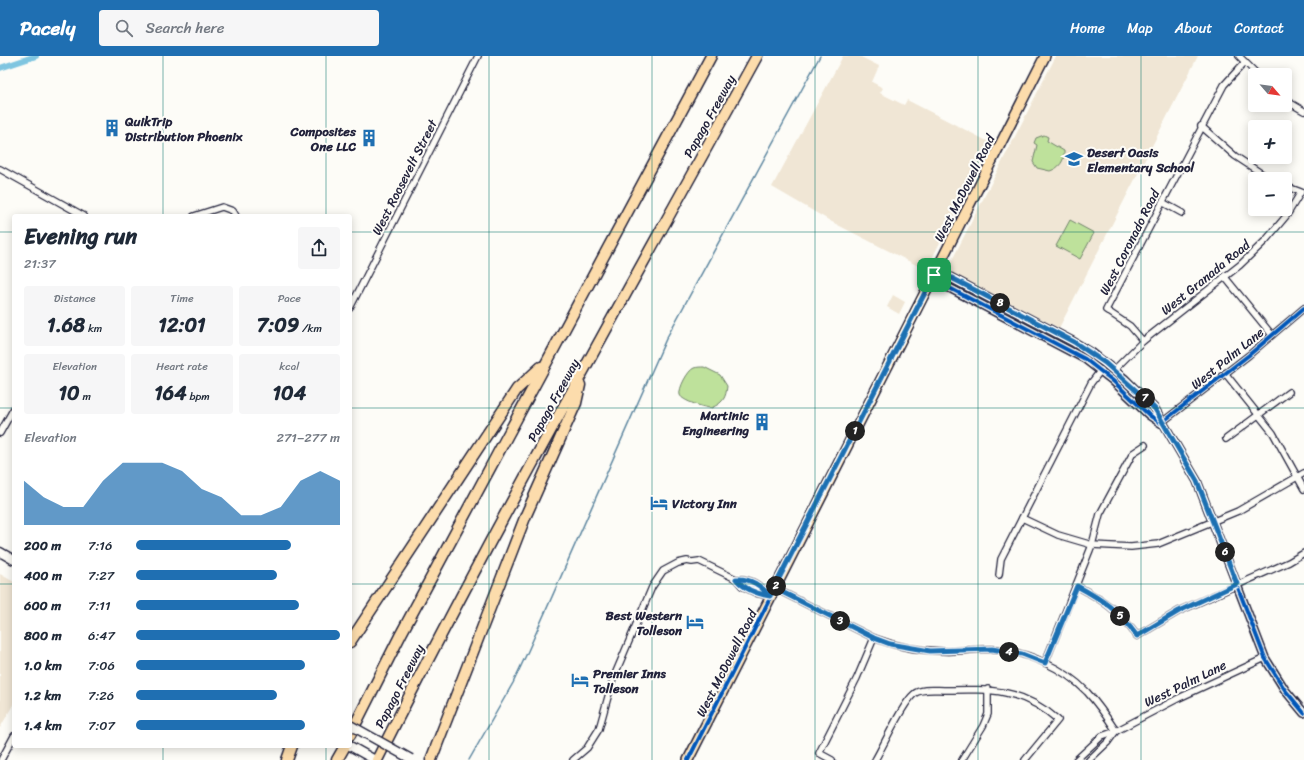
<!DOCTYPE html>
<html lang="en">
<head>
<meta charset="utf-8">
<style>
	:root { --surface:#fff; --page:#f6f6f7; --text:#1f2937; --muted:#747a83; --accent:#1f6fb2 }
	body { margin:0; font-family:Sriracha,sans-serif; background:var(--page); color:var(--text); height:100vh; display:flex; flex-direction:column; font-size:15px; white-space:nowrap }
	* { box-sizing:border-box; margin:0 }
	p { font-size:13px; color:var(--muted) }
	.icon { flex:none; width:22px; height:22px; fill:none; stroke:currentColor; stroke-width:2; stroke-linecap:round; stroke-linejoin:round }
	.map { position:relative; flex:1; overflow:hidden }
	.drawer { position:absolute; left:12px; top:158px; width:340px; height:534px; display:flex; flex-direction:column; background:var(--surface); border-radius:4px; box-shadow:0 2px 10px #0003 }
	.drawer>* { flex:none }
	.needle { width:26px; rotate:118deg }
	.buttons { position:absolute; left:1248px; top:12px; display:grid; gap:8px }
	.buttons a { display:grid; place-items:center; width:44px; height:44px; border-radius:4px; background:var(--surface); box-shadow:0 2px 10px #0003; font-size:20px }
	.pin { position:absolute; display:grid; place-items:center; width:34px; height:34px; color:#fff; margin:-17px; border-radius:8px; box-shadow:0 2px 6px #0006 }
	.km { position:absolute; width:20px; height:20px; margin:-10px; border-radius:50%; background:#222; color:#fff; font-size:11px; line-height:20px; text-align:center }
	.round { display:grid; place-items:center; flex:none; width:42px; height:42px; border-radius:4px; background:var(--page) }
	.summary { display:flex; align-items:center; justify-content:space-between; height:68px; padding:0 12px }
	h1 { font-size:22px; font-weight:800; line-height:30px }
	.figures { display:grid; grid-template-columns:repeat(3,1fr); gap:6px; height:68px; padding:4px 12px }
	.figures div { display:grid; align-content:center; border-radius:4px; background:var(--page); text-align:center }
	.figures b { font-size:20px; font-weight:800 }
	.figures small { font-size:11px; font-weight:400 }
	.figures p { font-size:11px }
	.chart { height:112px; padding:8px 12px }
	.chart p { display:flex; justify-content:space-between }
	.chart svg { width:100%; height:72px; margin-top:4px; fill:var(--accent); opacity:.7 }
	ul { padding:0 12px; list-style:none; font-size:13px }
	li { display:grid; grid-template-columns:64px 48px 1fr; align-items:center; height:30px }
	li i { height:10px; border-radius:5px; background:var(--accent) }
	header { display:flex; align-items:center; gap:24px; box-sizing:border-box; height:56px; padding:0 20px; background:var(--accent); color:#fff }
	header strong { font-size:19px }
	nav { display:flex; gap:22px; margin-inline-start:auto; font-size:14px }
	.search { width:280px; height:36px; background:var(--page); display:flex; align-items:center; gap:10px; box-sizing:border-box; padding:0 14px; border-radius:4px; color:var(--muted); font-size:15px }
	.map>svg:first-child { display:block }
	.built { fill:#f0e6d5 }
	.green { fill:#bee19b; stroke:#70826b }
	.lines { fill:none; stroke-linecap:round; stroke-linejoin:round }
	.stream { stroke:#5a849e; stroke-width:1.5 }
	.canal { stroke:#7fc5e0; stroke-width:6 }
	.minor-casing { stroke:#22223b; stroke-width:8 }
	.tertiary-casing { stroke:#22223b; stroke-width:10 }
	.secondary-casing { stroke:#22223b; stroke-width:11 }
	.primary-casing { stroke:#22223b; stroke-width:12 }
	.motorway-casing { stroke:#22223b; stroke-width:13 }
	.minor { stroke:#fdfcf7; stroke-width:5.5 }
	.tertiary { stroke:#fdfcf7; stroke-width:7 }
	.secondary { stroke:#fdfcf7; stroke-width:8 }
	.primary { stroke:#fcdcac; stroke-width:9 }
	.motorway { stroke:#fcdcac; stroke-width:10 }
	.secondary-bridge-casing { stroke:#22223b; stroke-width:11; stroke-linecap:butt }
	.secondary-bridge { stroke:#fdfcf7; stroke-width:8 }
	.cycleway-casing { stroke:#fdfcf7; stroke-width:6 }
	.cycleway { stroke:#0057b8; stroke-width:4 }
	.route-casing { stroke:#fff; stroke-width:8 }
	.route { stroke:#1f6fb2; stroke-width:5 }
	.grid { fill:none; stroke:#0f766e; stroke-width:1; stroke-opacity:0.55 }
	.labels { text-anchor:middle; stroke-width:4; stroke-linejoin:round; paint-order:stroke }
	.street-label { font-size:13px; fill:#22223b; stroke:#fdfcf7 }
	.poi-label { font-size:13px; font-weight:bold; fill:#22223b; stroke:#fdfcf7; text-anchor:start }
</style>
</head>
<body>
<header>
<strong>Pacely</strong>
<div class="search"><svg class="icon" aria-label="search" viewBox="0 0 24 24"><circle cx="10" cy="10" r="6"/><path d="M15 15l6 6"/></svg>Search here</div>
<nav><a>Home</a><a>Map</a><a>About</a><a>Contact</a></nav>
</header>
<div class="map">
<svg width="1304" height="704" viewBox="0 0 1304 704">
	<rect width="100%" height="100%" fill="#fdfcf7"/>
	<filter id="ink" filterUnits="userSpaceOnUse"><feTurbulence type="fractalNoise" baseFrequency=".025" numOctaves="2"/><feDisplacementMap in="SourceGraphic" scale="8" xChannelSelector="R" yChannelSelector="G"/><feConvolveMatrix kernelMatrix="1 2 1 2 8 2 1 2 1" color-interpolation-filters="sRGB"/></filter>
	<g filter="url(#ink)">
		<g class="built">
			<polygon points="843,0 859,0 879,10 872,26 883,32 880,37 904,49 907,44 991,87 926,214 832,166 772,131"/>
			<polygon points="1056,0 1198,0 1059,272 954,219 950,213 951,206"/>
			<polygon points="893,239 905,246 899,258 887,251"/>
			<polygon points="0,518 14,526 14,647 0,672"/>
		</g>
		<g class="green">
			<path d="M1044,79L1048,81L1047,85L1064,95C1065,105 1059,112 1050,115L1037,112L1033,106L1037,89L1034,87L1036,82Z"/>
			<polygon points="1070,164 1094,177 1080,203 1056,190"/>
			<path d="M704,311L720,319L727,330C726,342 723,347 711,352C705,352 682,345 680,339C678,333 688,314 694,312C697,311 701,311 704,311Z"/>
		</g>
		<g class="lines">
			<polyline class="stream" points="469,704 513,627 528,595 666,283 820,0"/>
			<polyline class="canal" points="0,12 36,0"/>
			<g class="minor-casing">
				<g id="minor">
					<polyline points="1239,0 1258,19"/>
					<polyline points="1285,44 1304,55"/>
					<polyline points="1201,70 1235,100 1270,123"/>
					<polyline points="0,113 84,160"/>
					<polyline points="1162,146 1182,157"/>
					<polyline points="194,160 222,151 233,155 236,160"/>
					<polyline points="1224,220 1272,279"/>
					<polyline points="350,252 478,0"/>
					<polyline points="1143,285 1130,270 1106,254 1224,29 1245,6"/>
					<polyline points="1114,314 1143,285 1240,209 1266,184 1287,159 1301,136 1285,130"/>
					<polyline points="1225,317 1273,377 1304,433"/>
					<polyline points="1161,367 1249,299 1304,252"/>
					<polyline points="0,377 14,352"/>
					<polyline points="1226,383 1289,336"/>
					<polyline points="1022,462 1058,479 1092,489 1131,491 1158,488 1238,455 1304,417"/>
					<polyline points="999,519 1001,503 1091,327 1101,314"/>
					<path d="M736,523C751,522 761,530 770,540"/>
					<path d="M1077,530C1103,544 1119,555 1137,580L1179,555L1289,506L1304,497"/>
					<path d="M774,532L874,582C895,590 920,595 943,595C959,596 975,593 991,593C1025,594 1064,612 1087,636C1098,648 1107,661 1116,675"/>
					<polyline points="1045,607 1092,489 1100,458 1133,397 1145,389"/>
					<polyline points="1,704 14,680"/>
					<polyline points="573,704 587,692 599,673 613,623 652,531 663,515 678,507 687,505 692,506 699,505 736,523 742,530 756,537 770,540"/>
					<polyline points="832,704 819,697 857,622 874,582"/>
					<path d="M875,704C884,689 902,648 914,638C921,632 935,634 944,634C990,633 1022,632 1058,664L1025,704"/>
					<polyline points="962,704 983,670 988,658 988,633"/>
					<polyline points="1076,704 1102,680 1116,675 1179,642 1265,602"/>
					<polyline points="1089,704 1108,686 1116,675"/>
				</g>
			</g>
			<g class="tertiary-casing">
				<g id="tertiary">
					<polyline points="934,219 946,219 1074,286 1091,296 1125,323 1155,353 1197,425 1265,602 1285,634 1304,657"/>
					<polyline points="934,219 940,227 1085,303 1112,324 1149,359 1161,367"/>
				</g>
			</g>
			<g class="secondary-casing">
				<g id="secondary">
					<polyline points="0,496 14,504"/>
					<polyline points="350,690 375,704"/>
				</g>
			</g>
			<g class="primary-casing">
				<polyline id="primary" points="688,704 1045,0"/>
			</g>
			<g class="motorway-casing">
				<g id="motorway">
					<polyline points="350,586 517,333 541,311"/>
					<polyline points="350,679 401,578 711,0"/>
					<polyline points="287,704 292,690"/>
					<polyline points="337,704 345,690"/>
					<path d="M377,704C496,466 629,234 757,0"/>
					<polyline points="431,704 526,459 576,347 580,329"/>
				</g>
			</g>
			<use href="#minor" class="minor"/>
			<use href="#tertiary" class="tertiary"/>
			<use href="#secondary" class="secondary"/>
			<use href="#primary" class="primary"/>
			<use href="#motorway" class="motorway"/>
			<g class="secondary-bridge-casing">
				<polyline id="secondary-bridge" points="350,669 411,703"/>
			</g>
			<use href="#secondary-bridge" class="secondary-bridge"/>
			<g class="cycleway-casing">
				<g id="cycleway">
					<polyline points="934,219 946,219 1074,286 1091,296 1125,323 1155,353 1197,425 1265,602 1285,634 1304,657"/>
					<polyline points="934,219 940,227 1085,303 1112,324 1149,359 1161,367"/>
					<polyline points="1161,367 1249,299 1304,252"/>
					<polyline points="688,704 934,219"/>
				</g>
			</g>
			<use href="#cycleway" class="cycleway"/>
		</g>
	</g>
	<g class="lines" filter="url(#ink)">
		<g class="route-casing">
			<path id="route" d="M934,219L774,532L770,540C757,538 745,534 736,523C751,522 761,530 770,540L774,532L874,582L890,588L930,595L992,593L1022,598L1045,607L1077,530C1103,544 1119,555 1137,580L1179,555L1237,528L1197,425L1155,353L1140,338L1105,307L1074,286L946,219H934"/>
		</g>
		<use href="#route" class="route"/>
	</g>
	<path class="grid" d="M163,0V160M326,0V160M489,0V704M652,0V704M815,0V704M978,0V704M1141,0V704M0,176H14M350,176H1304M0,352H14M350,352H1304M0,528H14M350,528H1304M163,690V704M326,690V704"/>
	<defs>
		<g id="building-bare" transform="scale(1.38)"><path d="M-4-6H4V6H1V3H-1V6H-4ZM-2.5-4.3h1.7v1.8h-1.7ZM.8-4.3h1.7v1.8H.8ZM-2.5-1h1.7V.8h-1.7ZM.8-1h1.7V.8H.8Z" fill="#1f6fb2" stroke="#fdfcf7" stroke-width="2.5" paint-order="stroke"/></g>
		<g id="school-bare" transform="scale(1.38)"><path d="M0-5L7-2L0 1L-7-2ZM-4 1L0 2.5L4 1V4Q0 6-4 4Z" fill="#1f6fb2" stroke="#fdfcf7" stroke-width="2.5" paint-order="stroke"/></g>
		<g id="hotel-bare" transform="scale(1.38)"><path d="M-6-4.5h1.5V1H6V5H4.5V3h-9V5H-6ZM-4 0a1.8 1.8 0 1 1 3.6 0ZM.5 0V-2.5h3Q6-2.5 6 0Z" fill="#1f6fb2" stroke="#fdfcf7" stroke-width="2.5" paint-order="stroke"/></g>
	</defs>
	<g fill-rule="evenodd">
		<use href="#building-bare" x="112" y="72"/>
		<use href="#building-bare" x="369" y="82"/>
		<use href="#school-bare" x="1074" y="103"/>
		<use href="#building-bare" x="762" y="366"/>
		<use href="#hotel-bare" x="659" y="447"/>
		<use href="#hotel-bare" x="695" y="566"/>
		<use href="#hotel-bare" x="580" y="624"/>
	</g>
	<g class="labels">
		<g class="street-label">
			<text transform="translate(709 60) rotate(-61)" y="5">Papago Freeway</text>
			<text transform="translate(404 121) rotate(-63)" y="5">West Roosevelt Street</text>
			<text transform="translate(964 132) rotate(-63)" y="5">West McDowell Road</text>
			<text transform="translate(1129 186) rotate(-63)" y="5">West Coronado Road</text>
			<text transform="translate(1205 221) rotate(-39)" y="5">West Granada Road</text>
			<text transform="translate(1227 302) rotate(-39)" y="5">West Palm Lane</text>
			<text transform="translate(553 344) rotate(-61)" y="5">Papago Freeway</text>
			<text transform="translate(726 607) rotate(-63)" y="5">West McDowell Road</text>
			<text transform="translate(1185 627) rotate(-26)" y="5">West Palm Lane</text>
			<text transform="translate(399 630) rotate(-63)" y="5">Papago Freeway</text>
		</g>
		<g class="poi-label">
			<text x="125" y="70">QuikTrip<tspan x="125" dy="15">Distribution Phoenix</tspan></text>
			<text x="356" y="80" text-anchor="end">Composites<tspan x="356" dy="15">One LLC</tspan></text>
			<text x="1087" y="101">Desert Oasis<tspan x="1087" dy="15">Elementary School</tspan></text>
			<text x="749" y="364" text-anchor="end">Martinic<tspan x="749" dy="15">Engineering</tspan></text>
			<text x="672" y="452">Victory Inn</text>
			<text x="682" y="564" text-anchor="end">Best Western<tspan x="682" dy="15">Tolleson</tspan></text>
			<text x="593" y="622">Premier Inns<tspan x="593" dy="15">Tolleson</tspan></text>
		</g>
	</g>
</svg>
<div class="buttons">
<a><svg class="needle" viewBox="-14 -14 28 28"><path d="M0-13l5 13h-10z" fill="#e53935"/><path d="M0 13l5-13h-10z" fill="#747a83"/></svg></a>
<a>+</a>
<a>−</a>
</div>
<div class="pin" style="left:934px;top:219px;background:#1e9e55"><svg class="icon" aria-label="arrive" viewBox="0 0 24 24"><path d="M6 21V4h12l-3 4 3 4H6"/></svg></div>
<b class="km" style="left:855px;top:375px">1</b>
<b class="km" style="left:776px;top:530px">2</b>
<b class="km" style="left:840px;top:565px">3</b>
<b class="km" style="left:1009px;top:596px">4</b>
<b class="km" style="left:1120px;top:560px">5</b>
<b class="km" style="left:1225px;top:496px">6</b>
<b class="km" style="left:1145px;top:342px">7</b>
<b class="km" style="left:1000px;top:247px">8</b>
<section class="drawer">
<div class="summary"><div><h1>Evening run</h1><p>21:37</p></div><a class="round"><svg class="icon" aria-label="share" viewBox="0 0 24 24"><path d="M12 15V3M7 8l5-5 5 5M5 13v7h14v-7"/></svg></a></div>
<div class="figures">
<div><p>Distance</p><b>1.68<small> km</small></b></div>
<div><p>Time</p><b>12:01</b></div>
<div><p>Pace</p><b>7:09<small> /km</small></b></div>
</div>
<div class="figures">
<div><p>Elevation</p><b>10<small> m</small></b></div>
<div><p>Heart rate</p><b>164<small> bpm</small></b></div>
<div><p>kcal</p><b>104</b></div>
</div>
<div class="chart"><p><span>Elevation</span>271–277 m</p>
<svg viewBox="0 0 160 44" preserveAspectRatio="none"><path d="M0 44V17L10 27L20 33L30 33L40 17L50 6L60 6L70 6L80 11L90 22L100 27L110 38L120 38L130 33L140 17L150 11L160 17V44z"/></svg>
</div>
<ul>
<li><b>200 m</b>7:16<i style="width:76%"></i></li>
<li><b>400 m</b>7:27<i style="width:69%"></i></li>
<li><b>600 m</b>7:11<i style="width:80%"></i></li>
<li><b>800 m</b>6:47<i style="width:100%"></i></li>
<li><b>1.0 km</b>7:06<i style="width:83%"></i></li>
<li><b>1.2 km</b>7:26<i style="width:69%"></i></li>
<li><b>1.4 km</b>7:07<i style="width:83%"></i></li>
</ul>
</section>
</div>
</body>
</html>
